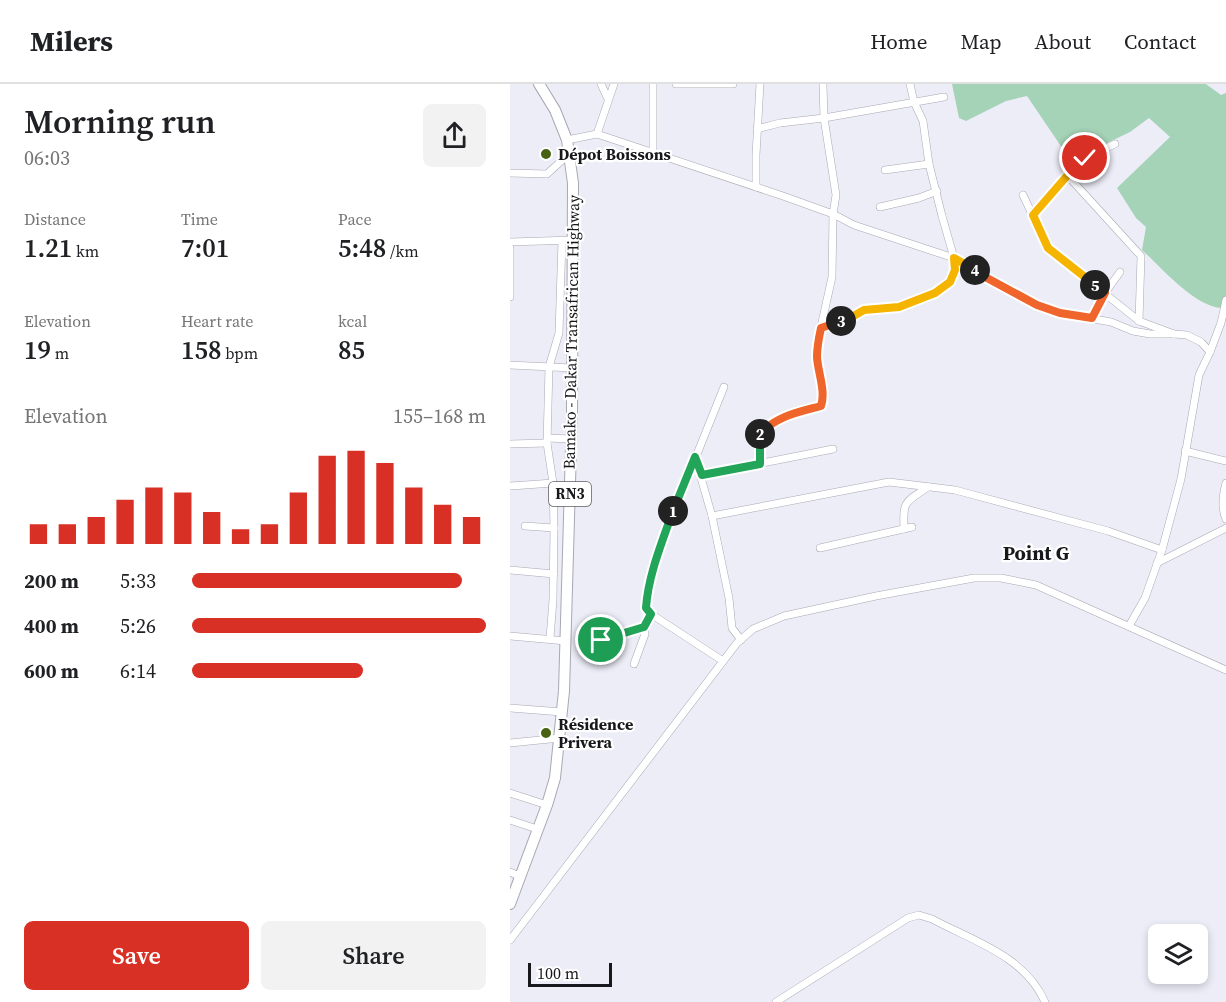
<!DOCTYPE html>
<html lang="en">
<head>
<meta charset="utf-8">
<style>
	:root { --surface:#fff; --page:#f2f2f2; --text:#202124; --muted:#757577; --line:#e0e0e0; --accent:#d93025 }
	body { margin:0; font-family:"Source Serif 4",serif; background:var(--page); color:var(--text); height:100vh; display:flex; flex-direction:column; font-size:22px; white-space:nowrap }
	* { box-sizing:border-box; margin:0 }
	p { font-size:20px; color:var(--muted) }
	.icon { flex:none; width:33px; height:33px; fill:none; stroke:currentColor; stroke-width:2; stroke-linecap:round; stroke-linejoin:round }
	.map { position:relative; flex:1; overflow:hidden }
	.drawer { display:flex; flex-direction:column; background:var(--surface); width:510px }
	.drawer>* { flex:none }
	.buttons { position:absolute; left:638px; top:840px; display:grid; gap:12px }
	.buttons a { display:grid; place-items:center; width:60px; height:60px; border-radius:9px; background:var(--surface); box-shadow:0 3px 9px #0003; font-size:30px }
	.scale { position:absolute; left:18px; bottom:15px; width:84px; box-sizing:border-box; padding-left:6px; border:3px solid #18181c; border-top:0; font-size:16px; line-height:21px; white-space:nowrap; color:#18181c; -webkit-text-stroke:4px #fff; paint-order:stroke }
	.pin { position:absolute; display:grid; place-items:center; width:51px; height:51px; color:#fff; margin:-26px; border:3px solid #fff; border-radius:50%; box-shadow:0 2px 6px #0007 }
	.km { position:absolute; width:30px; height:30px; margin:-15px; border-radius:50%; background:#222; color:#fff; font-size:16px; line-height:30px; text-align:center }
	.round { display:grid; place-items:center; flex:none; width:63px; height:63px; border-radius:9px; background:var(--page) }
	.headline { display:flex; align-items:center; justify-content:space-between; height:102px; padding:0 24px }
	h1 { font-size:33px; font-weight:600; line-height:45px }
	.metrics { display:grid; grid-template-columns:repeat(3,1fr); gap:9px; height:102px; padding:6px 24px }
	.metrics div { display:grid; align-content:center }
	.metrics b { font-size:26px; font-weight:600 }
	.metrics small { font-size:16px; font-weight:400 }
	.metrics p { font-size:16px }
	.chart { height:168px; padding:12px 24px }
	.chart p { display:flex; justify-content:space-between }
	.chart svg { width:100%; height:108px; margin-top:6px; stroke:var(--accent); stroke-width:6 }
	.button { display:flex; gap:12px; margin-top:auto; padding:12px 24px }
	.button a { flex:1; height:69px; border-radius:9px; background:var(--accent); color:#fff; font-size:24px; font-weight:600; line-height:69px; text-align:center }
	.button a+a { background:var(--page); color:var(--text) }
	ul { padding:0 24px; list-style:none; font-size:20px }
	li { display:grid; grid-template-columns:96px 72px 1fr; align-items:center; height:45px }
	li i { height:15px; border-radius:8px; background:var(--accent) }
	header { display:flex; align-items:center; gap:36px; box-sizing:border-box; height:84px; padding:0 30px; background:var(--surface); border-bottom:2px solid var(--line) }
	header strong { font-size:28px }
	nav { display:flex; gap:33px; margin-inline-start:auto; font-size:21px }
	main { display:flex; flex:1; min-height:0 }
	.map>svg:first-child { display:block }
	.green { fill:#a5d3b7 }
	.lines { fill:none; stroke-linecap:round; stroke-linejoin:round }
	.minor-casing { stroke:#a8a8b3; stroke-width:8 }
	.highway-casing { stroke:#a8a8b3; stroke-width:12 }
	.minor { stroke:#fff; stroke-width:7 }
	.highway { stroke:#fff; stroke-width:10 }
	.split-1-casing { stroke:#fff; stroke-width:12 }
	.split-2-casing { stroke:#fff; stroke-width:12 }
	.split-3-casing { stroke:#fff; stroke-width:12 }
	.split-4-casing { stroke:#fff; stroke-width:12 }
	.split-5-casing { stroke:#fff; stroke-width:12 }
	.split-6-casing { stroke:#fff; stroke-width:12 }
	.split-1 { stroke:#22a559; stroke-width:8 }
	.split-2 { stroke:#22a559; stroke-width:8 }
	.split-3 { stroke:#f0652b; stroke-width:8 }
	.split-4 { stroke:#f5b400; stroke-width:8 }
	.split-5 { stroke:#f0652b; stroke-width:8 }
	.split-6 { stroke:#f5b400; stroke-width:8 }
	.poi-dot { fill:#466212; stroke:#fff; stroke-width:2 }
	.labels { text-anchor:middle; stroke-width:4.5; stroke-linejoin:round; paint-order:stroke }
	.shield { fill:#fff; stroke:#5d5d60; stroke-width:1.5 }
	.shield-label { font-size:15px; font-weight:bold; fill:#18181c }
	.poi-label { font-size:16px; font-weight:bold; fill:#18181c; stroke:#fff; text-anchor:start }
	.street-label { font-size:16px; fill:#18181c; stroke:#fff }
	.quarter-label { font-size:20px; font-weight:bold; fill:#18181c; stroke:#fff }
</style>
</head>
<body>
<header>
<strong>Milers</strong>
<nav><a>Home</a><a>Map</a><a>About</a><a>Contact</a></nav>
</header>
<main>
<section class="drawer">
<div class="headline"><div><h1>Morning run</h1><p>06:03</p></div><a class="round"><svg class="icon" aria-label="share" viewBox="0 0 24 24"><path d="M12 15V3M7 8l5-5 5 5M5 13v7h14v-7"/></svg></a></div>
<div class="metrics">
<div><p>Distance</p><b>1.21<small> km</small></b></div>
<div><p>Time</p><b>7:01</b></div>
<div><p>Pace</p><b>5:48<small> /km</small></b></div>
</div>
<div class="metrics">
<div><p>Elevation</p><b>19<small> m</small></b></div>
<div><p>Heart rate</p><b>158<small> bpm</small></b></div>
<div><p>kcal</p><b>85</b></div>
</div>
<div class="chart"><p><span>Elevation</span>155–168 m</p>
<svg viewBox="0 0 160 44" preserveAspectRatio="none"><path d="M5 44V36M15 44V36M25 44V33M35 44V26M45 44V21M55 44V23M65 44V31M75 44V38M85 44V36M95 44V23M105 44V8M115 44V6M125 44V11M135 44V21M145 44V28M155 44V33"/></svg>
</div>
<ul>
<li><b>200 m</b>5:33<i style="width:92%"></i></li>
<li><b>400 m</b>5:26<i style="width:100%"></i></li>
<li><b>600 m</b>6:14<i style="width:58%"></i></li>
</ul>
<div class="button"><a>Save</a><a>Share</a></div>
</section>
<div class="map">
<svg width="716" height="918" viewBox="0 0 716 918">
	<rect width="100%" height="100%" fill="#ededf8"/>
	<path class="green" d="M442,0H696L711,11L716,9V217L712,224C685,223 653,185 632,166L636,143L626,134L607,104L660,53L639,34L620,48L572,71L563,80L517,12L496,17L456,37L449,34Z"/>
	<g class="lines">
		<g class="minor-casing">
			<g id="minor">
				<polyline points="91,0 98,15"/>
				<polyline points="166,0 223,0"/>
				<polyline points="247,45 270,39 314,34 434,13"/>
				<polyline points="87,50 104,0"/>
				<polyline points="57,56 87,50 273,112 323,130 344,141 444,174 477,194 527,221 550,229 601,238 623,247 640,250 664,250"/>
				<polyline points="143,68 143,0"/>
				<polyline points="375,86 419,80"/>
				<polyline points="0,89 37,90 60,69"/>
				<polyline points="557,91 631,172 629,237"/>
				<polyline points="246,103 246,71 250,0"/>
				<polyline points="513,111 538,164 629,237 664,250 677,251 691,258 700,268"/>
				<polyline points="370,123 409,114 427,107"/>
				<polyline points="523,131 563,85 575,74 605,60"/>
				<polyline points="0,158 63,156"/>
				<polyline points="0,164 0,213"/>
				<polyline points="581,233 595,209 610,188"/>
				<polyline points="311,244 340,234 354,226 389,223 425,209 440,198 445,186 444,174 432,132 419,80 413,37 404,18 400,0"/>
				<polyline points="0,281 62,284"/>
				<polyline points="38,354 61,355"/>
				<polyline points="0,360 37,359"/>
				<polyline points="675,367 716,377"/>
				<polyline points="185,373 202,432 219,514 222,544 231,556"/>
				<path d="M250,379L249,351C265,333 288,328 311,322L313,315L307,273L309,252L322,193L323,130L326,111L314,34L313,0"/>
				<polyline points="192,391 323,365"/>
				<path d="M716,399C713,410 711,424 716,435"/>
				<polyline points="1,402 43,399"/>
				<polyline points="202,432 379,398 445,406 598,447 652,466"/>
				<polyline points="15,442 44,444"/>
				<path d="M394,445C393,417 394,419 418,403"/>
				<polyline points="310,464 402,443"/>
				<polyline points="647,479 716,444"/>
				<polyline points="0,486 44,490"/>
				<polyline points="619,542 635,514 652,466 671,395 689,291 700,268 711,239 716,216"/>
				<polyline points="0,552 56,557"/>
				<polyline points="40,554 43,516 44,444 43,399 37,359 39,283 49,249 52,157"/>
				<polyline points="80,557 134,543"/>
				<polyline points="213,577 141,530 136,524 137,513 152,457 214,303"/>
				<polyline points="124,580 135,550 134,543 141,530"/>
				<polyline points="0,624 52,628"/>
				<polyline points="0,659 50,654"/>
				<polyline points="0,709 37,721"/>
				<polyline points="0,736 27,745"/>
				<polyline points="0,788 11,793"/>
				<polyline points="0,856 227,559 243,545 274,532 366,512 464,494 491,494 526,501 716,586"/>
				<path d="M266,918L398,834L409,831L422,835C463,857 515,872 535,918"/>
			</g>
		</g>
		<g class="highway-casing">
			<polyline id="highway" points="0,820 37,721 45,694 54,607 62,330 63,99 57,56 45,26 29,0"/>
		</g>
		<use href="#minor" class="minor"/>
		<use href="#highway" class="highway"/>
	</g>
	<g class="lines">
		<g class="split-1-casing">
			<path id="split-1" d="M91,556L134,543L141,530L136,524C138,492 152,458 163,427"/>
		</g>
		<g class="split-2-casing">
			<polyline id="split-2" points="163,427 185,373 192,391 250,380 250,350"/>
		</g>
		<g class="split-3-casing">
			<path id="split-3" d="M250,350C266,332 289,328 311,322C316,307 308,289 307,273C307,264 309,253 311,244L331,237"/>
		</g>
		<g class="split-4-casing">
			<polyline id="split-4" points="331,237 340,234 354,226 389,223 425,209 440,198 445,186 444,174 465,186"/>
		</g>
		<g class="split-5-casing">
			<polyline id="split-5" points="465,186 477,194 527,221 550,229 582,234 595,209 585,201"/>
		</g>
		<g class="split-6-casing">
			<polyline id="split-6" points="575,74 563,85 523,131 538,164 585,201"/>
		</g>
		<use href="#split-1" class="split-1"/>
		<use href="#split-2" class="split-2"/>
		<use href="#split-3" class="split-3"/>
		<use href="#split-4" class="split-4"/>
		<use href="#split-5" class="split-5"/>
		<use href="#split-6" class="split-6"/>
	</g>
	<g class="poi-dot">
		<circle cx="36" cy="70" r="6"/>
		<circle cx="36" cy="649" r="6"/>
	</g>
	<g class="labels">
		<rect class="shield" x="39" y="398" width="42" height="24" rx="4.5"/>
		<g class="shield-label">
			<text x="60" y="415">RN3</text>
		</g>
		<g class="poi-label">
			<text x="48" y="76">Dépot Boissons</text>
			<text x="48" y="646">Résidence<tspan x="48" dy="18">Privera</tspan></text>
		</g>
		<g class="street-label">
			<text transform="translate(61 248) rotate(-89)" y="6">Bamako - Dakar Transafrican Highway</text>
		</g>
		<g class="quarter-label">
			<text x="526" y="476">Point G</text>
		</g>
	</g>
</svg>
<div class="buttons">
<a><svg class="icon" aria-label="layers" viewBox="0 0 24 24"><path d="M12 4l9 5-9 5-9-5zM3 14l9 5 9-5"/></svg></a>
</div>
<div class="scale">100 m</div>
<div class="pin" style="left:91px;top:556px;background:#1e9e55"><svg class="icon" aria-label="arrive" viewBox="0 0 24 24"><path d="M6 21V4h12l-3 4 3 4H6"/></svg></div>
<div class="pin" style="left:575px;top:74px;background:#d93025"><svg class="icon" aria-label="check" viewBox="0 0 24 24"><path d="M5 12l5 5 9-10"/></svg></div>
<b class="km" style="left:163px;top:427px">1</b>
<b class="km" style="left:250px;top:350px">2</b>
<b class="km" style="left:331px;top:237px">3</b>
<b class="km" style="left:465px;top:186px">4</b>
<b class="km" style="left:585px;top:201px">5</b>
</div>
</main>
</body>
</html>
